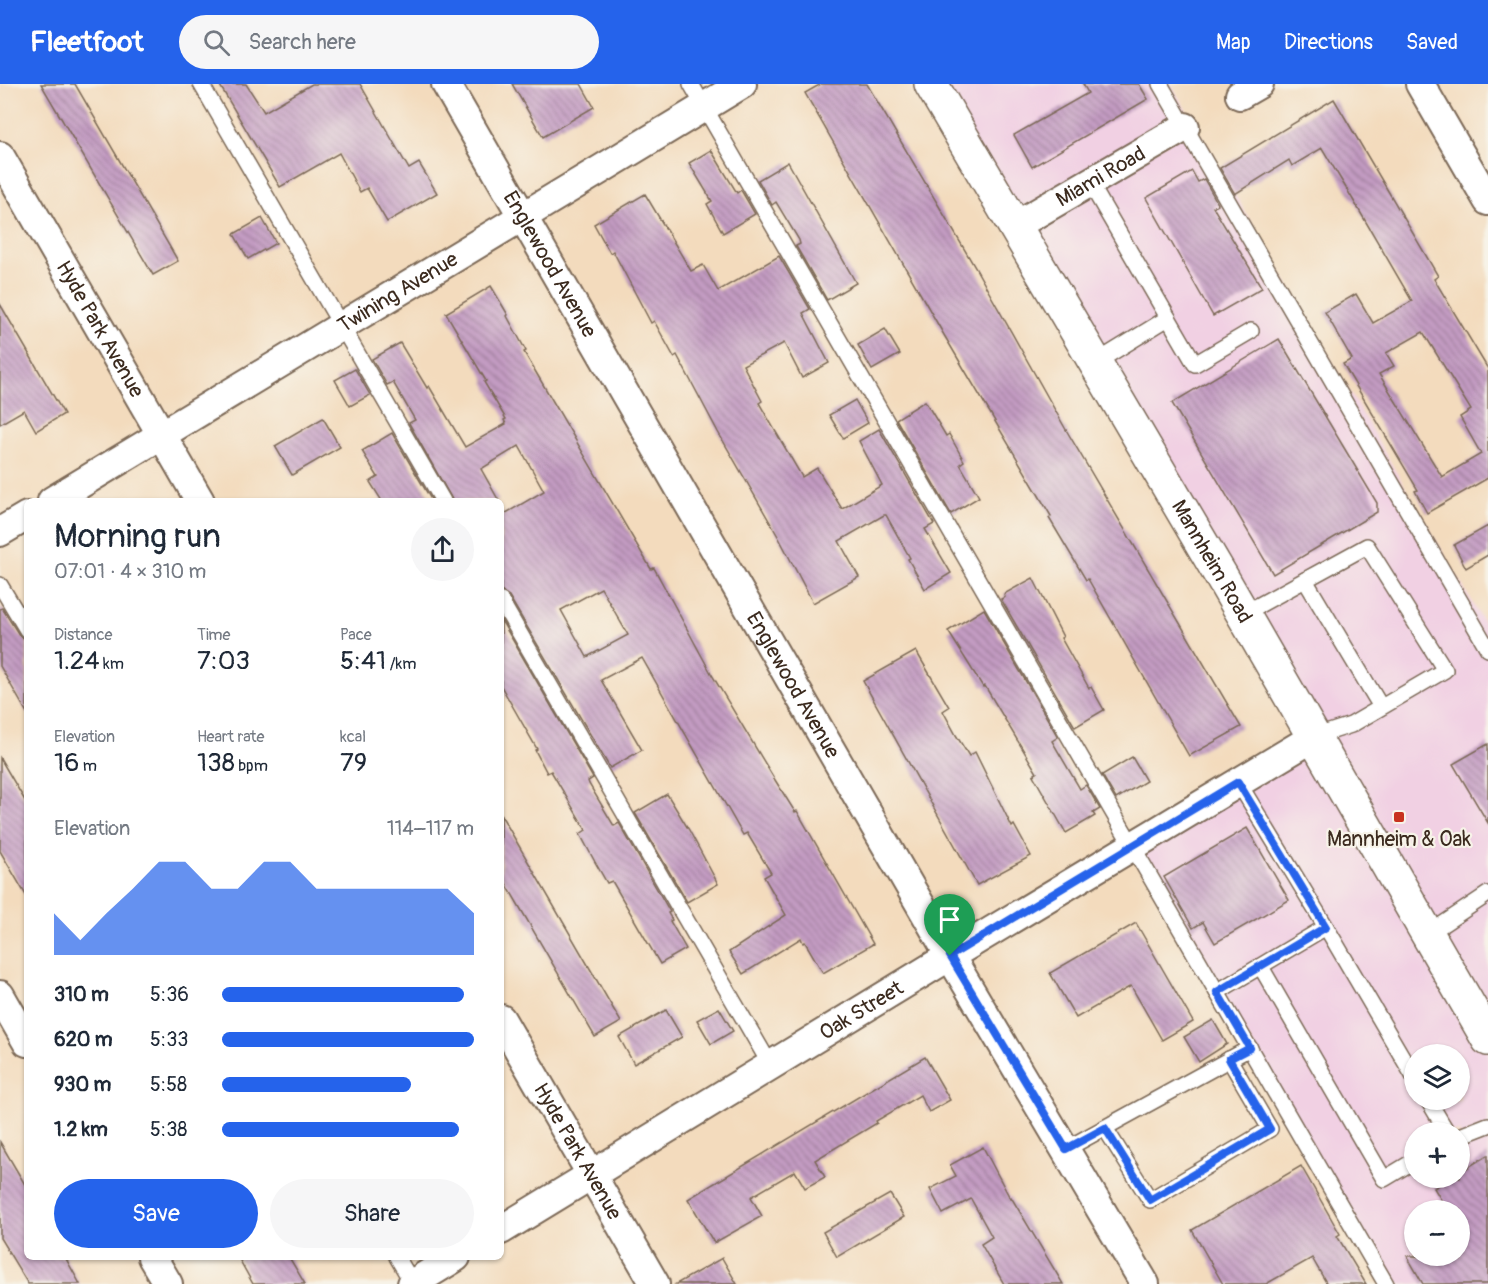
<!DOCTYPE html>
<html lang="en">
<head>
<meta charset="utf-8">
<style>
	:root { --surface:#fff; --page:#f6f6f7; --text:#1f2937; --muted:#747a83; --accent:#2563eb }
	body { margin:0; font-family:Pangolin,sans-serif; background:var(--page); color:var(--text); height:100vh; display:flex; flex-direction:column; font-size:22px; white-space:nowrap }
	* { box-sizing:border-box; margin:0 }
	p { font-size:20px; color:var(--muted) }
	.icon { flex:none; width:33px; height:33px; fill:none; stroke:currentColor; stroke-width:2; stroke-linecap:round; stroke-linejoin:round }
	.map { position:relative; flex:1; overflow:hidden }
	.details { position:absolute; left:24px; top:414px; width:480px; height:762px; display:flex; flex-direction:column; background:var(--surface); border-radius:9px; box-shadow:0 2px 4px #0004 }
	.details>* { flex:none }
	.fabs { position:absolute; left:1404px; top:960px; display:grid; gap:12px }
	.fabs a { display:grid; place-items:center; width:66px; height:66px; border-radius:50%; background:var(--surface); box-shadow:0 2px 4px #0004; font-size:30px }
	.pin { position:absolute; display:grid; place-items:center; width:51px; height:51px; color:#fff; margin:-62px -26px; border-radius:50% 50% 50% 0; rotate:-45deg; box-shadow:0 0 6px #0007 }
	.pin .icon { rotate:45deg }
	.round { display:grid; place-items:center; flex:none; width:63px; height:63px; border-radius:32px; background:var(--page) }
	.head { display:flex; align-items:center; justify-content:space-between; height:102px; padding:0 30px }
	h1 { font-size:33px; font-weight:600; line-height:45px }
	.figures { display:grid; grid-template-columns:repeat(3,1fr); gap:9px; height:102px; padding:6px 30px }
	.figures div { display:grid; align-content:center }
	.figures b { font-size:26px; font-weight:600 }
	.figures small { font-size:16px; font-weight:400 }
	.figures p { font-size:16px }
	.chart { height:168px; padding:12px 30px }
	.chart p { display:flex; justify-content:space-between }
	.chart svg { width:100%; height:108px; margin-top:6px; fill:var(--accent); opacity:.7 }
	.action { display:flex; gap:12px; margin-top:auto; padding:12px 30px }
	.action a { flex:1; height:69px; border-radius:36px; background:var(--accent); color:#fff; font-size:24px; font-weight:600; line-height:69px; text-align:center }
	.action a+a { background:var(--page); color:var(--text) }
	ul { padding:0 30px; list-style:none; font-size:20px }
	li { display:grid; grid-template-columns:96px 72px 1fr; align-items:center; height:45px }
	li i { height:15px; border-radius:8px; background:var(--accent) }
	header { display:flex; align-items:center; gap:36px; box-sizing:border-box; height:84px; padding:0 30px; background:var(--accent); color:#fff }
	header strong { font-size:28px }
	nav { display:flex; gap:33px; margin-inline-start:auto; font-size:21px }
	.search { width:420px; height:54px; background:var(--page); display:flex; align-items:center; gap:15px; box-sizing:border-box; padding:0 21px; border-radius:33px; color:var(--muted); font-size:22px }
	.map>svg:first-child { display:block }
	.built { fill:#f1d0e3; fill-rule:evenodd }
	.building { fill:url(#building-back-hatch); fill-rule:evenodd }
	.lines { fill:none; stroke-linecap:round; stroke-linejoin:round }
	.service-casing { stroke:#7b6856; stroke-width:18 }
	.minor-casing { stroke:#7b6856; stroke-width:32 }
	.primary-casing { stroke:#7b6856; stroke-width:36 }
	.service { stroke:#fff; stroke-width:15 }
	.minor { stroke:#fff; stroke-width:28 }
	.primary { stroke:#fff; stroke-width:33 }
	.route-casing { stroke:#fff; stroke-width:12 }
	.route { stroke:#2563eb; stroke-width:8 }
	.poi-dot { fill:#c8321e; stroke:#f7f3e8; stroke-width:2 }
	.labels { text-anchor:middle; stroke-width:4.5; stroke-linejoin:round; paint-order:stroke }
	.street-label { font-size:21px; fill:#3b2a1e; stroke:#f7f3e8 }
	.poi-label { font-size:21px; fill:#3b2a1e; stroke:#f7f3e8 }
</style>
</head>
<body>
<header>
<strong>Fleetfoot</strong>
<div class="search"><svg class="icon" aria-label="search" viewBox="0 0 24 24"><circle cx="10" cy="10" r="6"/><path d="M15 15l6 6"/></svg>Search here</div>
<nav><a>Map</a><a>Directions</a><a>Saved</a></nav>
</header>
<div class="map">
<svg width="1488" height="1200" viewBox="0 0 1488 1200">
	<defs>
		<pattern id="building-back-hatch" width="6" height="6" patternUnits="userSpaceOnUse" patternTransform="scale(1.5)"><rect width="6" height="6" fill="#c39bc2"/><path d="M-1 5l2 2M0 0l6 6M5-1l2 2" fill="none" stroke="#a07f9d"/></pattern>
	</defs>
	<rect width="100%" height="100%" fill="#f7f3e8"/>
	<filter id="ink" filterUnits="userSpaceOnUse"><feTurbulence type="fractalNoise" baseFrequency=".0167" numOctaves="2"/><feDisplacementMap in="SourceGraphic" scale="12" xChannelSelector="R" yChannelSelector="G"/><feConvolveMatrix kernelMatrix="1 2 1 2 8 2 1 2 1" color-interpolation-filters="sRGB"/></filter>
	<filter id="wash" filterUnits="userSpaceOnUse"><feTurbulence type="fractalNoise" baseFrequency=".008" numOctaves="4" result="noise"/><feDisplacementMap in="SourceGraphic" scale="24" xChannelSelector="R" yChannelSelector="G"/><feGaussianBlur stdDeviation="1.35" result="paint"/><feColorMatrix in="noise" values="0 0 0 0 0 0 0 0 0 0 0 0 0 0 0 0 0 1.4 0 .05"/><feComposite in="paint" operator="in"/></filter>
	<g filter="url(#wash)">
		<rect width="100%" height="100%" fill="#f3dbbd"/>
		<g class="built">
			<polygon points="939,0 1171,0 1191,35 1016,136"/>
			<polygon points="1195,42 1488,546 1488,951 1023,146"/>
			<path d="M1317,665L1488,966V1200H1391L1141,768ZM1414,970H1460V1016H1414ZM1414,1048H1460V1094H1414ZM1414,1126H1460V1172H1414Z"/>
		</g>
		<g id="blocks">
			<g class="building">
				<polygon points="41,0 75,0 178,177 153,191"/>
				<polygon points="219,0 246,0 264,28 312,0 360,0 409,85 419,79 437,109 387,138 367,104 360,108 339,69 280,103"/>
				<polygon points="512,0 581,0 594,23 543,53"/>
				<polygon points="821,0 867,0 976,185 1065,344 1241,643 1189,672 1088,495 1086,496 1049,434 1051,432 944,251 805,9"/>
				<polygon points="1083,0 1139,0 1148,15 1032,83 1014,51 1088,9"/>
				<path d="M1334,15L1438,192L1434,195L1488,285V394L1427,429L1415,407L1418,406L1343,280L1352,275L1325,228L1356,210L1373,239L1412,217L1352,114L1322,64L1292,82L1289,76L1235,110L1220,84ZM1423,248L1471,326L1460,333L1481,370L1442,393L1379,290L1394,282L1386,269Z"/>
				<polygon points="711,66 737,109 741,106 755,130 723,149 707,120 712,117 689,79"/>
				<polygon points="788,78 856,199 827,216 796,162 800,160 799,156 776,118 772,121 758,96"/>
				<polygon points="1192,87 1198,98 1204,95 1218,120 1213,123 1262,204 1213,232 1146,114"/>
				<polygon points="645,110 691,187 703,181 718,207 779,172 810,225 803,229 829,279 802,294 784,259 743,281 762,317 759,319 802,393 817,384 842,425 882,401 859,357 879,345 934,440 925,445 951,489 925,505 908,475 910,474 886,431 884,431 839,457 859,493 813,519 779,454 718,348 677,271 674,273 654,237 651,239 613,167 610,169 594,140"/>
				<polygon points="262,134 276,159 248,175 234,150"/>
				<path d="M491,202L508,231L507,232L526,267L524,268L651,485L654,484L712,591L775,696L795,728L797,727L873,860L823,889L805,858L803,859L801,854L743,890L729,868L786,831L764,793L771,789L747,749L743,751L642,574L601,596L642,666L610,684L509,512L501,507V432L544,407L519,362L481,385L499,417H453L409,339L415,336L393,298L387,301L372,275L400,259L427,304L429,302L465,363L506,340L504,336L506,335L484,298L486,297L446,229ZM601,504L628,551L587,573L561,526Z"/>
				<polygon points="0,220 64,330 36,347 24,326 0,340"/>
				<polygon points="885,245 900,270 872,286 858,261"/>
				<polygon points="1279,255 1377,419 1377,428 1273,490 1172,319"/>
				<polygon points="355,285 370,311 350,322 335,296"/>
				<polygon points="855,316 868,339 843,354 829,331"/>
				<polygon points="925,317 946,352 949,350 964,377 960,380 979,413 951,430 896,335"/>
				<polygon points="323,334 340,363 292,391 275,362"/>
				<polygon points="392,349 432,417 382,417 370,398 378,393 362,367"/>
				<polygon points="1488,442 1488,471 1466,484 1454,461"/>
				<polygon points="1033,494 1063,553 1061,554 1089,604 1091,603 1104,626 1075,643 1001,515 1005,513 1004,510"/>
				<polygon points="2,524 19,551 27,556 27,629 0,582 0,525"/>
				<polygon points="984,525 1058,653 1052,657 1080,705 1086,701 1100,725 1093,729 1095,732 1066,749 1033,691 1037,689 985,602 983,603 948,547"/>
				<polygon points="501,536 593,694 588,697 589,700 614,742 619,739 670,828 668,829 672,836 670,837 686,865 660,880 612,797 607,799 595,778 580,750 586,746 551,687 547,689 535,666 537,665 501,602"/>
				<polygon points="916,567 949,623 943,627 956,651 969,672 975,668 1012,743 1014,741 1031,772 977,801 863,597"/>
				<polygon points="1488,660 1488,739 1453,680"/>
				<polygon points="1132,673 1146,697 1116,715 1102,691"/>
				<polygon points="0,674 27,720 27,813 0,767"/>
				<polygon points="667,710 689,746 718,800 687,818 635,729"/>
				<polygon points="501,731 621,938 595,953 501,791"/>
				<polygon points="1247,744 1289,816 1215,859 1203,838 1193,844 1164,793"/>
				<polygon points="1136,839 1193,938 1162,956 1131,902 1076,934 1050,889"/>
				<polygon points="719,924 733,947 711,960 697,936"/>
				<polygon points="666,926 682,953 634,980 619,953"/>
				<polygon points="1213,936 1227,960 1199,978 1184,953"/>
				<polygon points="925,973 950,1016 929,1028 920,1011 876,1037 877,1039 815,1076 825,1093 805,1104 795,1087 751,1113 762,1132 714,1159 688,1115"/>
				<polygon points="0,1058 27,1104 27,1173 65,1173 80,1200 28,1200 0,1154"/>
				<polygon points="983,1063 1010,1114 1011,1113 1063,1200 1004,1200 981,1160 992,1153 971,1115 943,1130 930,1105 956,1092 950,1081"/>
				<polygon points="1488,1071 1488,1200 1423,1200 1407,1172 1460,1172 1460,1126 1447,1126 1434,1104 1451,1094 1460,1094 1460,1088"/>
				<polygon points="1301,1082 1340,1150 1337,1152 1366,1200 1327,1200 1312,1174 1266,1200 1223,1200 1192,1146"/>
				<polygon points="890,1110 904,1133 837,1173 823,1148"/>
				<polygon points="238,1173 289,1173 305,1200 253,1200"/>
				<polygon points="722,1174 737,1200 676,1200"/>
			</g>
		</g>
	</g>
	<g filter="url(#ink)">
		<use href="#blocks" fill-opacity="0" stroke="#7b6856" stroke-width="1.5"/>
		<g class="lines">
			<g class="service-casing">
				<g id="service">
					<polyline points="201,0 443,417"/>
					<polyline points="691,0 1386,1200"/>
					<polyline points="1160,0 1488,565"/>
					<polyline points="1090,99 1195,280 1251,247"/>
					<polyline points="1095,279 1168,234"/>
					<polyline points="1305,496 1381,623"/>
					<polyline points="0,501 27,546"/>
					<polyline points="501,517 771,982"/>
					<polyline points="1243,530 1367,462 1445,586 1351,641 1314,653"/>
					<polyline points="1326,843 1414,993"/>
					<polyline points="1428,850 1488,810"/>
					<polyline points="1261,883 1384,1095 1414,1077"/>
					<polyline points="1217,908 1326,843 1238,698"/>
					<polyline points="1428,1016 1447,1048"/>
					<polyline points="1105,1044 1150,1116 1270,1045 1229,975"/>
					<polyline points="1460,1052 1488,1041"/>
					<polyline points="1066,1065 1250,964"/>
					<polyline points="397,1173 413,1200"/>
				</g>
			</g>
			<g class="minor-casing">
				<g id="minor">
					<path id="s1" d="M446,0L950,872L1145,1200"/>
					<polyline points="1420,0 1488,117"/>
					<polyline points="1240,11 1259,0"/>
					<path id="s2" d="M0,72L200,417"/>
					<path id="s3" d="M1015,142L1185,43"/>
					<path id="s4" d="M52,417L742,0"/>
					<polyline points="0,448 27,432"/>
					<polyline points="0,911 27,958"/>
					<path id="s5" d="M501,935L655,1200"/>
					<path id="s6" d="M501,1146L950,872L1314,653"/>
					<polyline points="152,1173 168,1200"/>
					<polyline points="412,1200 456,1173"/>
				</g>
			</g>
			<g class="primary-casing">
				<g id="primary">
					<path id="s7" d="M931,0L1221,492L1488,955"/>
				</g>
			</g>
			<use href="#service" class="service"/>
			<use href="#minor" class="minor"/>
			<use href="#primary" class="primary"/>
		</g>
	</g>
	<g class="lines" filter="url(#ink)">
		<g class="route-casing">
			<polygon id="route" points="1238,698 1326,843 1217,908 1250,964 1229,975 1270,1045 1150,1116 1105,1044 1066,1065 950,872"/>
		</g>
		<use href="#route" class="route"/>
	</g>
	<rect class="poi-dot" x="1393" y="727" width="12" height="12" rx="3"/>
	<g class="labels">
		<g class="street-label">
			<text dy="7" stroke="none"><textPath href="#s3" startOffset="99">Miami Road</textPath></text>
			<text dy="7" stroke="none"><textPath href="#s1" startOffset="208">Englewood Avenue</textPath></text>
			<text dy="7" stroke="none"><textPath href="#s4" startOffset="404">Twining Avenue</textPath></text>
			<text dy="7" stroke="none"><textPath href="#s2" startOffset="200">Hyde Park Avenue</textPath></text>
			<text dy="7" stroke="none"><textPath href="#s7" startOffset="554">Mannheim Road</textPath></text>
			<text dy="7" stroke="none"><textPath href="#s1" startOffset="694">Englewood Avenue</textPath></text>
			<text dy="7" stroke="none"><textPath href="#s6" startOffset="422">Oak Street</textPath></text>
			<text dy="7" stroke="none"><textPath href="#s5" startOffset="153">Hyde Park Avenue</textPath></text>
		</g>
		<g class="poi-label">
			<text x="1399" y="762">Mannheim &amp; Oak</text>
		</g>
	</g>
</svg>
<div class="fabs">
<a><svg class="icon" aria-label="layers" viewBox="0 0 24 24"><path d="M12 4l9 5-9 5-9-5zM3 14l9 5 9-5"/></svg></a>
<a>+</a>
<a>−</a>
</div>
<div class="pin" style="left:950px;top:872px;background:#1e9e55"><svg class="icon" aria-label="arrive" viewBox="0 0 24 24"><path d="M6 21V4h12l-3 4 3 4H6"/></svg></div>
<section class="details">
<div class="head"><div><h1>Morning run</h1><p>07:01 · 4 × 310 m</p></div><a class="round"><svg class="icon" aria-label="share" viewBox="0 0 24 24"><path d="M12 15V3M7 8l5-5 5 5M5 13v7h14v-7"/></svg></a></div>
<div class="figures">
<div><p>Distance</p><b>1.24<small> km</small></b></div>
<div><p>Time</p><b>7:03</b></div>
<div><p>Pace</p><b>5:41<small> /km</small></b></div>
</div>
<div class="figures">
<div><p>Elevation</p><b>16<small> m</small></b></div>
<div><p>Heart rate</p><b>138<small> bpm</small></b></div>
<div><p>kcal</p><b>79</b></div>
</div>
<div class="chart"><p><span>Elevation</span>114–117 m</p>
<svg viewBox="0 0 160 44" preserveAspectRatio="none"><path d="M0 44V27L10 38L20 27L30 17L40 6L50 6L60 17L70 17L80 6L90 6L100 17L110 17L120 17L130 17L140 17L150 17L160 27V44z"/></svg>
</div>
<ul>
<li><b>310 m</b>5:36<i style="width:96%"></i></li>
<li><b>620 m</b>5:33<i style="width:100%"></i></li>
<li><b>930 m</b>5:58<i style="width:75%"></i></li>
<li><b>1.2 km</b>5:38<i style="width:94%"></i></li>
</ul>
<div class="action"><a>Save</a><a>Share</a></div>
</section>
</div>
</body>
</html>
